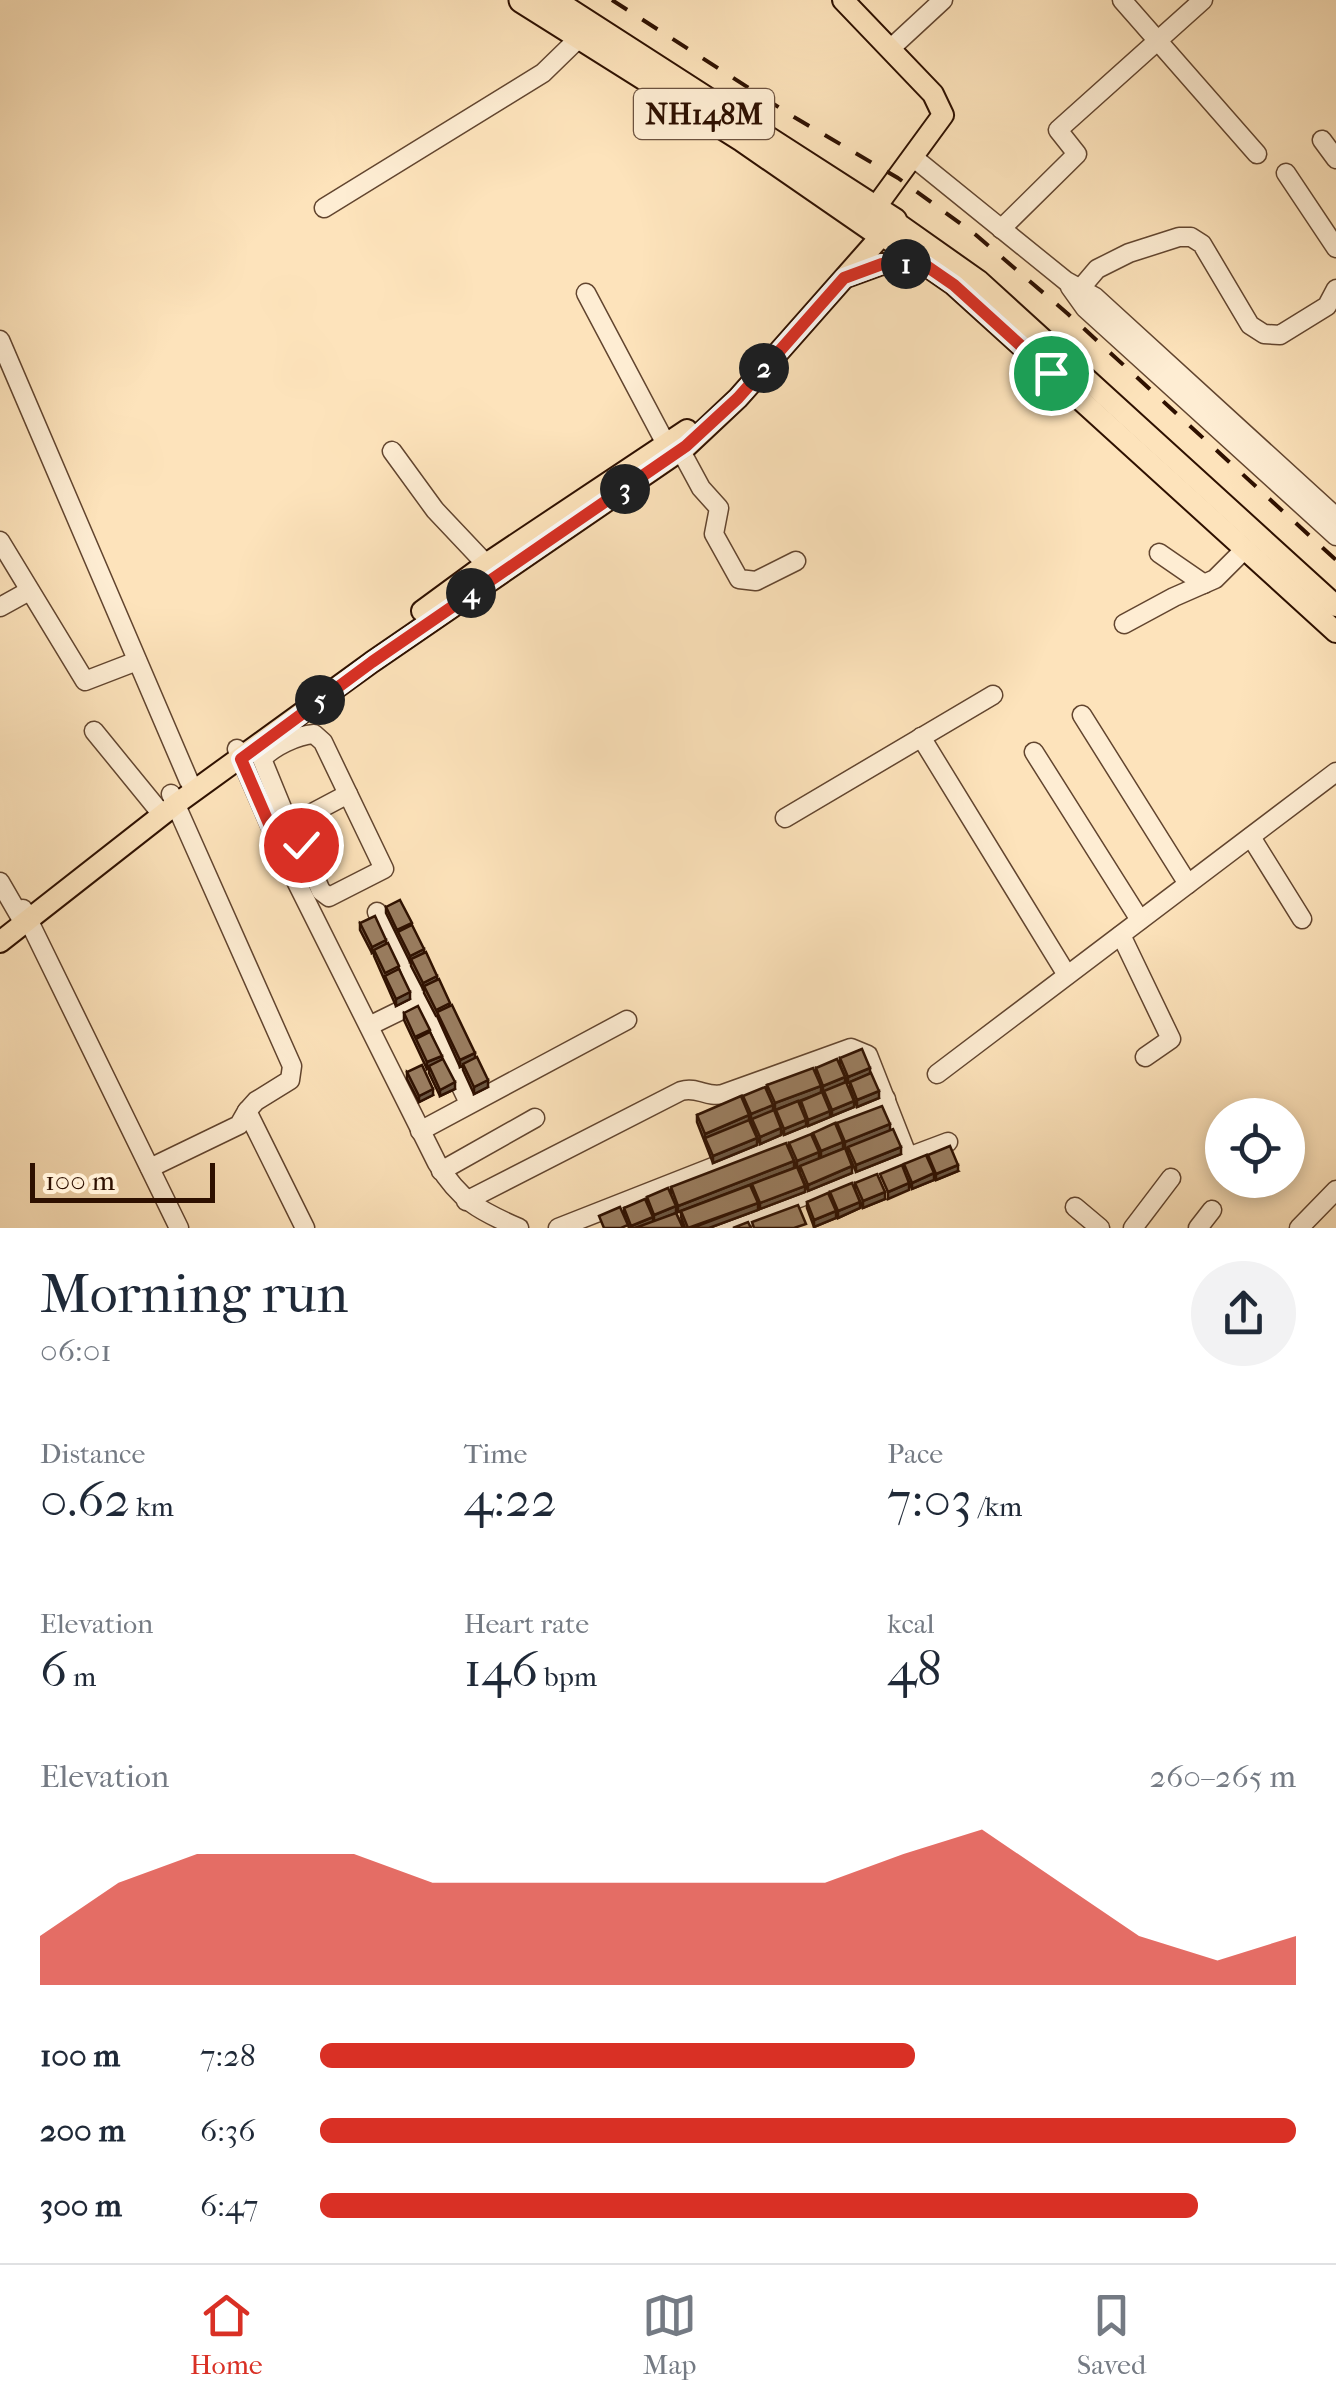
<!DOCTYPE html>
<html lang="en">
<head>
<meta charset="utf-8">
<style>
	:root { --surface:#fff; --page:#f2f2f3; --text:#1f2937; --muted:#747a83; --line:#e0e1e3; --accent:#d93025 }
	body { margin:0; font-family:"IM FELL French Canon",serif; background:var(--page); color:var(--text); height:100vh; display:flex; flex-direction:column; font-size:38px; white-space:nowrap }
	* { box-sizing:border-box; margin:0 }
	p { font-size:32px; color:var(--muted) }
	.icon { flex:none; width:55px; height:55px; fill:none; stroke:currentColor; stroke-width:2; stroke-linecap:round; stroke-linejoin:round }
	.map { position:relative; height:1228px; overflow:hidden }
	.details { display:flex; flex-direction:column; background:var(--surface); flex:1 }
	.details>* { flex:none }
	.controls { position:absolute; left:1205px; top:1098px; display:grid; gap:20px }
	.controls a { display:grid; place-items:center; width:100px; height:100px; border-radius:50%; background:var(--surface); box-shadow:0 5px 15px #0003; font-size:50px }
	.scale { position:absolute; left:30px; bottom:25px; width:185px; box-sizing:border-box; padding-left:10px; border:5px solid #2e1000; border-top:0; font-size:28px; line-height:35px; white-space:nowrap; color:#2e1000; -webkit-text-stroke:8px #feedd3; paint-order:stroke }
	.pin { position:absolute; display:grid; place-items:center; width:85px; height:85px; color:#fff; margin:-42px; border:5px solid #fff; border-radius:50%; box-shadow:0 2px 10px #0007 }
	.km { position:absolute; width:50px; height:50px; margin:-25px; border-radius:50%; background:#222; color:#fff; font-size:28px; line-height:50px; text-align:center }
	.round { display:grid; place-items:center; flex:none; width:105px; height:105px; border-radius:52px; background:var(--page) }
	.headline { display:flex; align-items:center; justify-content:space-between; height:170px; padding:0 40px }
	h1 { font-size:55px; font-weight:600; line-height:75px }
	.stats { display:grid; grid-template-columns:repeat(3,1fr); gap:15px; height:170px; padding:10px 40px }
	.stats div { display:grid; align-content:center }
	.stats b { font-size:50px; font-weight:600 }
	.stats small { font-size:28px; font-weight:400 }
	.stats p { font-size:28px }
	.chart { height:280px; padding:20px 40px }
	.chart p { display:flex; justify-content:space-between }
	.chart svg { width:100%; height:180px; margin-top:10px; fill:var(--accent); opacity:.7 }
	ul { padding:0 40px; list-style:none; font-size:32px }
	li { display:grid; grid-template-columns:160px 120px 1fr; align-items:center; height:75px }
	li i { height:25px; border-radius:12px; background:var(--accent) }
	.menu { display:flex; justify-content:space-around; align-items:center; height:140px; border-top:2px solid var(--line); background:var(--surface); font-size:28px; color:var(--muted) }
	.menu a { display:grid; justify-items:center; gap:5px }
	.menu .selected { color:var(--accent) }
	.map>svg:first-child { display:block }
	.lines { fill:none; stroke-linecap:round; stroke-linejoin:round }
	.minor-casing { stroke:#62452f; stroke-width:21 }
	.major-casing { stroke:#2e1000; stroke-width:24 }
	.highway-casing { stroke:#2e1000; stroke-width:29 }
	.minor { stroke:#feedd3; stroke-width:18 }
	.major { stroke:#fde3bb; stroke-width:20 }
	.highway { stroke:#fde3bb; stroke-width:25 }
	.rail { stroke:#2e1000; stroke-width:4; stroke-dasharray:18 18; stroke-linecap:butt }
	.wall { fill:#846c53; stroke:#2e1000; stroke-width:2.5; fill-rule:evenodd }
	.shaded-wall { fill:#6c5844; stroke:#2e1000; stroke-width:2.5 }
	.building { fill:#9a7e61; stroke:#2e1000; stroke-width:2.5 }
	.route-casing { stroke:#fff; stroke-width:20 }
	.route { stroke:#d93025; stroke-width:12 }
	.labels { text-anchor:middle; stroke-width:9; stroke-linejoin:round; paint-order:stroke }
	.shield { fill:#feedd3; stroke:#6c523f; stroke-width:2.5 }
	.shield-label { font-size:30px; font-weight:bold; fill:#2e1000 }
</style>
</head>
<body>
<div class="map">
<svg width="1336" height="1228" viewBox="0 0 1336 1228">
	<rect width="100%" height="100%" fill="#fde3bb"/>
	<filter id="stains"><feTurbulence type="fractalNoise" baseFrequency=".002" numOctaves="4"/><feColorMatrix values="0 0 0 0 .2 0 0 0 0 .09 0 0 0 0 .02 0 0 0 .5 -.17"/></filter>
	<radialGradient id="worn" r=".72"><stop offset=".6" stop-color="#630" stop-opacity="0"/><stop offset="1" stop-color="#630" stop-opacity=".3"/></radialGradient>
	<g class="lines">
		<g class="minor-casing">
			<g id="minor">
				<polyline points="1122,0 1257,154"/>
				<polyline points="890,49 943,0"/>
				<polyline points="1322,140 1336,159"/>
				<polyline points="914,158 1066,281 1095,297 1336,517"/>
				<polyline points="1286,173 1336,248"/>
				<polyline points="324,208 543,73 580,37"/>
				<polyline points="1001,229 1077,154 1058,130 1203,0"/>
				<polyline points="1070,287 1085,308 1336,536"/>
				<polyline points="1080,289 1097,269 1129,253 1179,237 1191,237 1202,244 1250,325 1264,334 1280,335 1327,306 1336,289"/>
				<polyline points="586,293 666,444"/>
				<polyline points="0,340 189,781"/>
				<polyline points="392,451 435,510 486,564"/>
				<polyline points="681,451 701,488 719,508 714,534 739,579 756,581 796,561"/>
				<polyline points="0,541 85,681 137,661"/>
				<polyline points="1159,553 1204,584"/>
				<polyline points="0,607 29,591"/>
				<polyline points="1124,624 1174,597 1215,579 1245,549"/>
				<polyline points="1082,715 1188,884"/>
				<polyline points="94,731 156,807"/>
				<polyline points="921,737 1067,975"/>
				<path d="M237,749L282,853L437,1163C460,1201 480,1211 519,1228"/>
				<polyline points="1034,752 1140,920"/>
				<polyline points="171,794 292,1066 290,1080 256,1101 247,1111"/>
				<polyline points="785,818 993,695"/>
				<polyline points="282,829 348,794"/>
				<polyline points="1251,837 1302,919"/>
				<path d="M282,853L301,845L321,891L329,897L384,869L323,742L314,734C297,735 273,747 262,759L289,825"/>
				<polyline points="0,882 22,920"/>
				<polyline points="23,909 179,1228"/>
				<polyline points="377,912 469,1103"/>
				<polyline points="1121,935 1171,1039 1145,1057"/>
				<polyline points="369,1026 420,1001"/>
				<polyline points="937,1074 1336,772"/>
				<polyline points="420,1131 627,1020"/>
				<polyline points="150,1168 239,1125 247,1111 305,1228"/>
				<polyline points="441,1171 535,1118"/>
				<path d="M466,1201L681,1091C697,1086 707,1098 723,1094L851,1048L868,1055L908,1157"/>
				<polyline points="1075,1207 1100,1228"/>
				<polyline points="558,1228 886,1099"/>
				<polyline points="719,1228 948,1142"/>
				<polyline points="1133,1228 1171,1178"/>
				<polyline points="1198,1228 1212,1210"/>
				<polyline points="1299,1228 1336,1190"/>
			</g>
		</g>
		<g class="major-casing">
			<g id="major">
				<polyline points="843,0 933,94 943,115 875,208"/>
				<polyline points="894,221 979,281 1336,606"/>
				<polyline points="849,276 882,264 923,265"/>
				<polyline points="422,611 486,564 687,430"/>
				<polyline points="0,942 176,804 372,662 687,446 738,398 882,235 954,285 1336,632"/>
			</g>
		</g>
		<g class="highway-casing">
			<polyline id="highway" points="522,0 743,139 882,235 894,221 551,0"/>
		</g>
		<use href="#minor" class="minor"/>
		<use href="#major" class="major"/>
		<use href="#highway" class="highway"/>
		<polyline class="rail" points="612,0 794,117 898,178 976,235 1068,314 1336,560"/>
	</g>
	<g class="wall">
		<polygon points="386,907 412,926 488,1087 474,1094 463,1070 463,1066 460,1067 437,1016 436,1016 424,993 424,989 423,989 411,966 411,962 410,962 386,913"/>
		<polygon points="360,923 386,943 399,969 410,999 396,1006 374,956 374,952 372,953 360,930"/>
		<polygon points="404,1013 430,1032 455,1089 440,1096 429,1073 429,1068 427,1069 404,1020"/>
		<polygon points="840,1058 870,1073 879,1098 857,1107 850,1088 850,1083 848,1083 840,1065"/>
		<path d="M816,1068L845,1082L854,1107L832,1116L830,1111V1117L808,1126L806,1120V1126L784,1135L781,1129V1135L760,1144L749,1116L757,1145L713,1163L697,1122V1115L743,1102V1096L773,1110L776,1116V1110L795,1102L775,1110L767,1091V1085L816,1074ZM821,1087L824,1093V1097L801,1101V1107L798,1101Z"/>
		<polygon points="407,1072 433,1095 419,1102 407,1079"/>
		<polygon points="837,1123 890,1130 901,1154 856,1172 848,1153 848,1147 845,1149 852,1173 808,1191 800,1173 800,1166 798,1167 805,1192 760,1209 758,1204 758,1210 709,1228 685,1228 681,1217 681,1212 678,1212 676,1207 676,1213 683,1228 629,1228 624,1214 624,1208 647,1202 647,1197 671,1193 671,1187 794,1168 737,1190 752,1190 752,1184 797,1168 789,1149 789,1143 819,1159 821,1158 813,1139 813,1133 837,1129"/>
		<polygon points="928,1155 958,1171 936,1180 934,1175 934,1180 912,1189 904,1171 904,1164 928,1161"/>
		<polygon points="855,1183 885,1199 863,1208 855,1190"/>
		<polygon points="830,1192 860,1208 838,1218 836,1212 836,1218 814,1227 807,1208 807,1202 830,1198"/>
	</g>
	<g class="shaded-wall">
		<polygon points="386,940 386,946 372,953 372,947"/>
		<polygon points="424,949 424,955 410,962 410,956"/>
		<polygon points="437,976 437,982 423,989 423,983"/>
		<polygon points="410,992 410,999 396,1006 396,999"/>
		<polygon points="475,1053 475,1060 460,1067 460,1060"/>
		<polygon points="442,1056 442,1062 427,1069 427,1062"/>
		<polygon points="870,1068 870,1074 848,1083 848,1077"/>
		<polygon points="845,1077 845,1084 823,1093 823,1086"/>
		<polygon points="488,1080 488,1087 474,1094 474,1087"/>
		<polygon points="455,1082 455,1089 440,1096 440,1090"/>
		<polygon points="821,1086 821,1093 775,1110 775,1103"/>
		<polygon points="433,1089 433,1095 419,1102 419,1096"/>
		<polygon points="879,1091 879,1098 857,1107 857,1100"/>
		<polygon points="854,1101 854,1107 832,1116 832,1110"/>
		<polygon points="773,1105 773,1112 751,1121 751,1114"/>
		<polygon points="830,1111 830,1117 808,1126 808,1120"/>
		<polygon points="749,1115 749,1122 705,1140 705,1134"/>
		<polygon points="806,1120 806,1126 784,1135 784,1129"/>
		<polygon points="890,1124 890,1131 845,1149 845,1142"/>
		<polygon points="781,1128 781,1135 760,1144 760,1137"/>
		<polygon points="757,1138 757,1145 713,1163 713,1156"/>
		<polygon points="843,1142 843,1149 821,1158 821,1151"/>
		<polygon points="901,1147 901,1154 856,1172 856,1165"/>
		<polygon points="819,1152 819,1159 797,1168 797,1161"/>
		<polygon points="794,1161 794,1168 678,1212 678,1206"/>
		<polygon points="958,1165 958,1171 936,1180 936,1174"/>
		<polygon points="852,1166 852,1173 808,1191 808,1185"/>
		<polygon points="934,1173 934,1180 912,1189 912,1183"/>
		<polygon points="909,1183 909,1190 888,1199 888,1192"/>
		<polygon points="805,1186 805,1192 760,1209 760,1203"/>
		<polygon points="885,1192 885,1199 863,1208 863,1201"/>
		<polygon points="860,1202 860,1208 838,1218 838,1211"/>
		<polygon points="758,1203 758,1210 709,1228 692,1228"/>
		<polygon points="676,1206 676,1213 654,1222 654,1215"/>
		<polygon points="836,1211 836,1218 814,1227 814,1220"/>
		<polygon points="653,1217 653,1224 642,1228 631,1228 631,1226"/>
	</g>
	<g class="building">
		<polygon points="400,900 412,923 397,930 386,907"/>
		<polygon points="375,916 386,940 372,947 360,923"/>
		<polygon points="412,925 424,949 410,956 398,932"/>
		<polygon points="388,943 399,966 385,973 374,950"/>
		<polygon points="426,952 437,976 423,983 411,959"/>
		<polygon points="399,969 410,992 396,999 385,976"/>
		<polygon points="439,979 450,1003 436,1010 424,986"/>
		<polygon points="452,1005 475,1053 460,1060 437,1012"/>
		<polygon points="418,1006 430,1030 415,1037 404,1013"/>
		<polygon points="430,1032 442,1056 427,1062 416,1039"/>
		<polygon points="862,1049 870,1068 848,1077 840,1058"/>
		<polygon points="477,1057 488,1080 474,1087 463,1064"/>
		<polygon points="443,1059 455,1082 440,1090 429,1066"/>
		<polygon points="837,1059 845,1077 823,1086 816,1068"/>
		<polygon points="422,1065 433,1089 419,1096 407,1072"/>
		<polygon points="813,1068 821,1086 775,1103 767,1085"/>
		<polygon points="871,1073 879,1091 857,1100 850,1082"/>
		<polygon points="846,1082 854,1101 832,1110 824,1091"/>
		<polygon points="765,1087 773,1105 751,1114 743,1096"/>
		<polygon points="822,1092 830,1111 808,1120 801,1101"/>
		<polygon points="741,1096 749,1115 705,1134 697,1115"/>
		<polygon points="798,1101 806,1120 784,1129 776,1110"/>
		<polygon points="882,1106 890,1124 845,1142 837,1123"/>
		<polygon points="774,1110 781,1128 760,1137 752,1119"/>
		<polygon points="749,1120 757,1138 713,1156 705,1138"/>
		<polygon points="835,1123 843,1142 821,1151 813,1133"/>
		<polygon points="893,1129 901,1147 856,1165 848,1147"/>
		<polygon points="811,1134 819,1152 797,1161 789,1143"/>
		<polygon points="786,1143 794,1161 678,1206 671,1187"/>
		<polygon points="950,1146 958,1165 936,1174 928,1155"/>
		<polygon points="845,1148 852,1166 808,1185 800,1166"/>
		<polygon points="926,1155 934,1173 912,1183 904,1164"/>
		<polygon points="902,1165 909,1183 888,1192 880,1174"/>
		<polygon points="797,1167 805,1186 760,1203 752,1184"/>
		<polygon points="877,1174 885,1192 863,1201 855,1183"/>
		<polygon points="852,1183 860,1202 838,1211 830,1192"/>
		<polygon points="750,1185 758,1203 688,1228 681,1211"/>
		<polygon points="668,1188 676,1206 654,1215 647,1197"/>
		<polygon points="828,1193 836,1211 814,1220 807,1202"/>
		<polygon points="645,1199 653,1217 631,1226 624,1208"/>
		<polygon points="798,1205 806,1224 794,1228 754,1228 752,1222"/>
		<polygon points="620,1207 628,1225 621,1228 604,1228 599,1216"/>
		<polygon points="676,1213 683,1228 635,1228"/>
		<polygon points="748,1222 751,1228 733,1228"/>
	</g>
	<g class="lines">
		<g class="route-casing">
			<polyline id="route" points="301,845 282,854 241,759 372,662 686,446 738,398 844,278 882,264 925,265 954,285 1051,373"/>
		</g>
		<use href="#route" class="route"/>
	</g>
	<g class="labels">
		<rect class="shield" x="634" y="89" width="140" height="50" rx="8"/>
		<g class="shield-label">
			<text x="704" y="124">NH148M</text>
		</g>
	</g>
	<rect width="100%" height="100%" filter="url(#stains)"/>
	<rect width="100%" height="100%" fill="url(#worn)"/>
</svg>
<div class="controls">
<a><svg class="icon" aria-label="locate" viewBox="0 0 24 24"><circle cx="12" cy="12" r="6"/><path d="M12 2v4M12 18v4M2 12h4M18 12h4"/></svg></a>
</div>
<div class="scale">100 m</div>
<div class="pin" style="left:1051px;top:373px;background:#1e9e55"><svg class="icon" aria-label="arrive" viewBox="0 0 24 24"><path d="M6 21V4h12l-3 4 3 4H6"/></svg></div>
<div class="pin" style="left:301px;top:845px;background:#d93025"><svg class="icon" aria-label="check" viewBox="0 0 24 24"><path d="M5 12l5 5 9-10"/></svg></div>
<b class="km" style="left:906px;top:264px">1</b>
<b class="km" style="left:764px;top:368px">2</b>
<b class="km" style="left:625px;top:489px">3</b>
<b class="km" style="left:471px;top:593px">4</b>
<b class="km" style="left:320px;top:700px">5</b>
</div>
<section class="details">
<div class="headline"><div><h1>Morning run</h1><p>06:01</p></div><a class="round"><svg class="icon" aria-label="share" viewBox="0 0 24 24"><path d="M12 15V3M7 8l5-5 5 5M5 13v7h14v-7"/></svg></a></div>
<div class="stats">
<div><p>Distance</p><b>0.62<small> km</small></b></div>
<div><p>Time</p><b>4:22</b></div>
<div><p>Pace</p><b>7:03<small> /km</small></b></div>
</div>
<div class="stats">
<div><p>Elevation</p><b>6<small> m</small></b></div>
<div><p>Heart rate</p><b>146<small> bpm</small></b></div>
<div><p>kcal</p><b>48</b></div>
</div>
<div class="chart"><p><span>Elevation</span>260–265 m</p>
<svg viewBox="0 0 160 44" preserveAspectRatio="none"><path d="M0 44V32L10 19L20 12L30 12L40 12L50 19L60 19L70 19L80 19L90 19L100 19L110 12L120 6L130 19L140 32L150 38L160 32V44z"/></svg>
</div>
<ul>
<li><b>100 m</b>7:28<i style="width:61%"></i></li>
<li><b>200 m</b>6:36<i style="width:100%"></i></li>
<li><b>300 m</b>6:47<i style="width:90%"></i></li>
</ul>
</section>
<nav class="menu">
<a class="selected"><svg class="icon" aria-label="home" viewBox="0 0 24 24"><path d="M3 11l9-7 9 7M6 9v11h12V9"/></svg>Home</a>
<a><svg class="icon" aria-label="map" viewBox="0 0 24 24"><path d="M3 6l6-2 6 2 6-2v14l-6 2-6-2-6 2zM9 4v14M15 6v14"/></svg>Map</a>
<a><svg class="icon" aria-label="saved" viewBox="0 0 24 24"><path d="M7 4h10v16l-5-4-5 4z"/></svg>Saved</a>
</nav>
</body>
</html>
